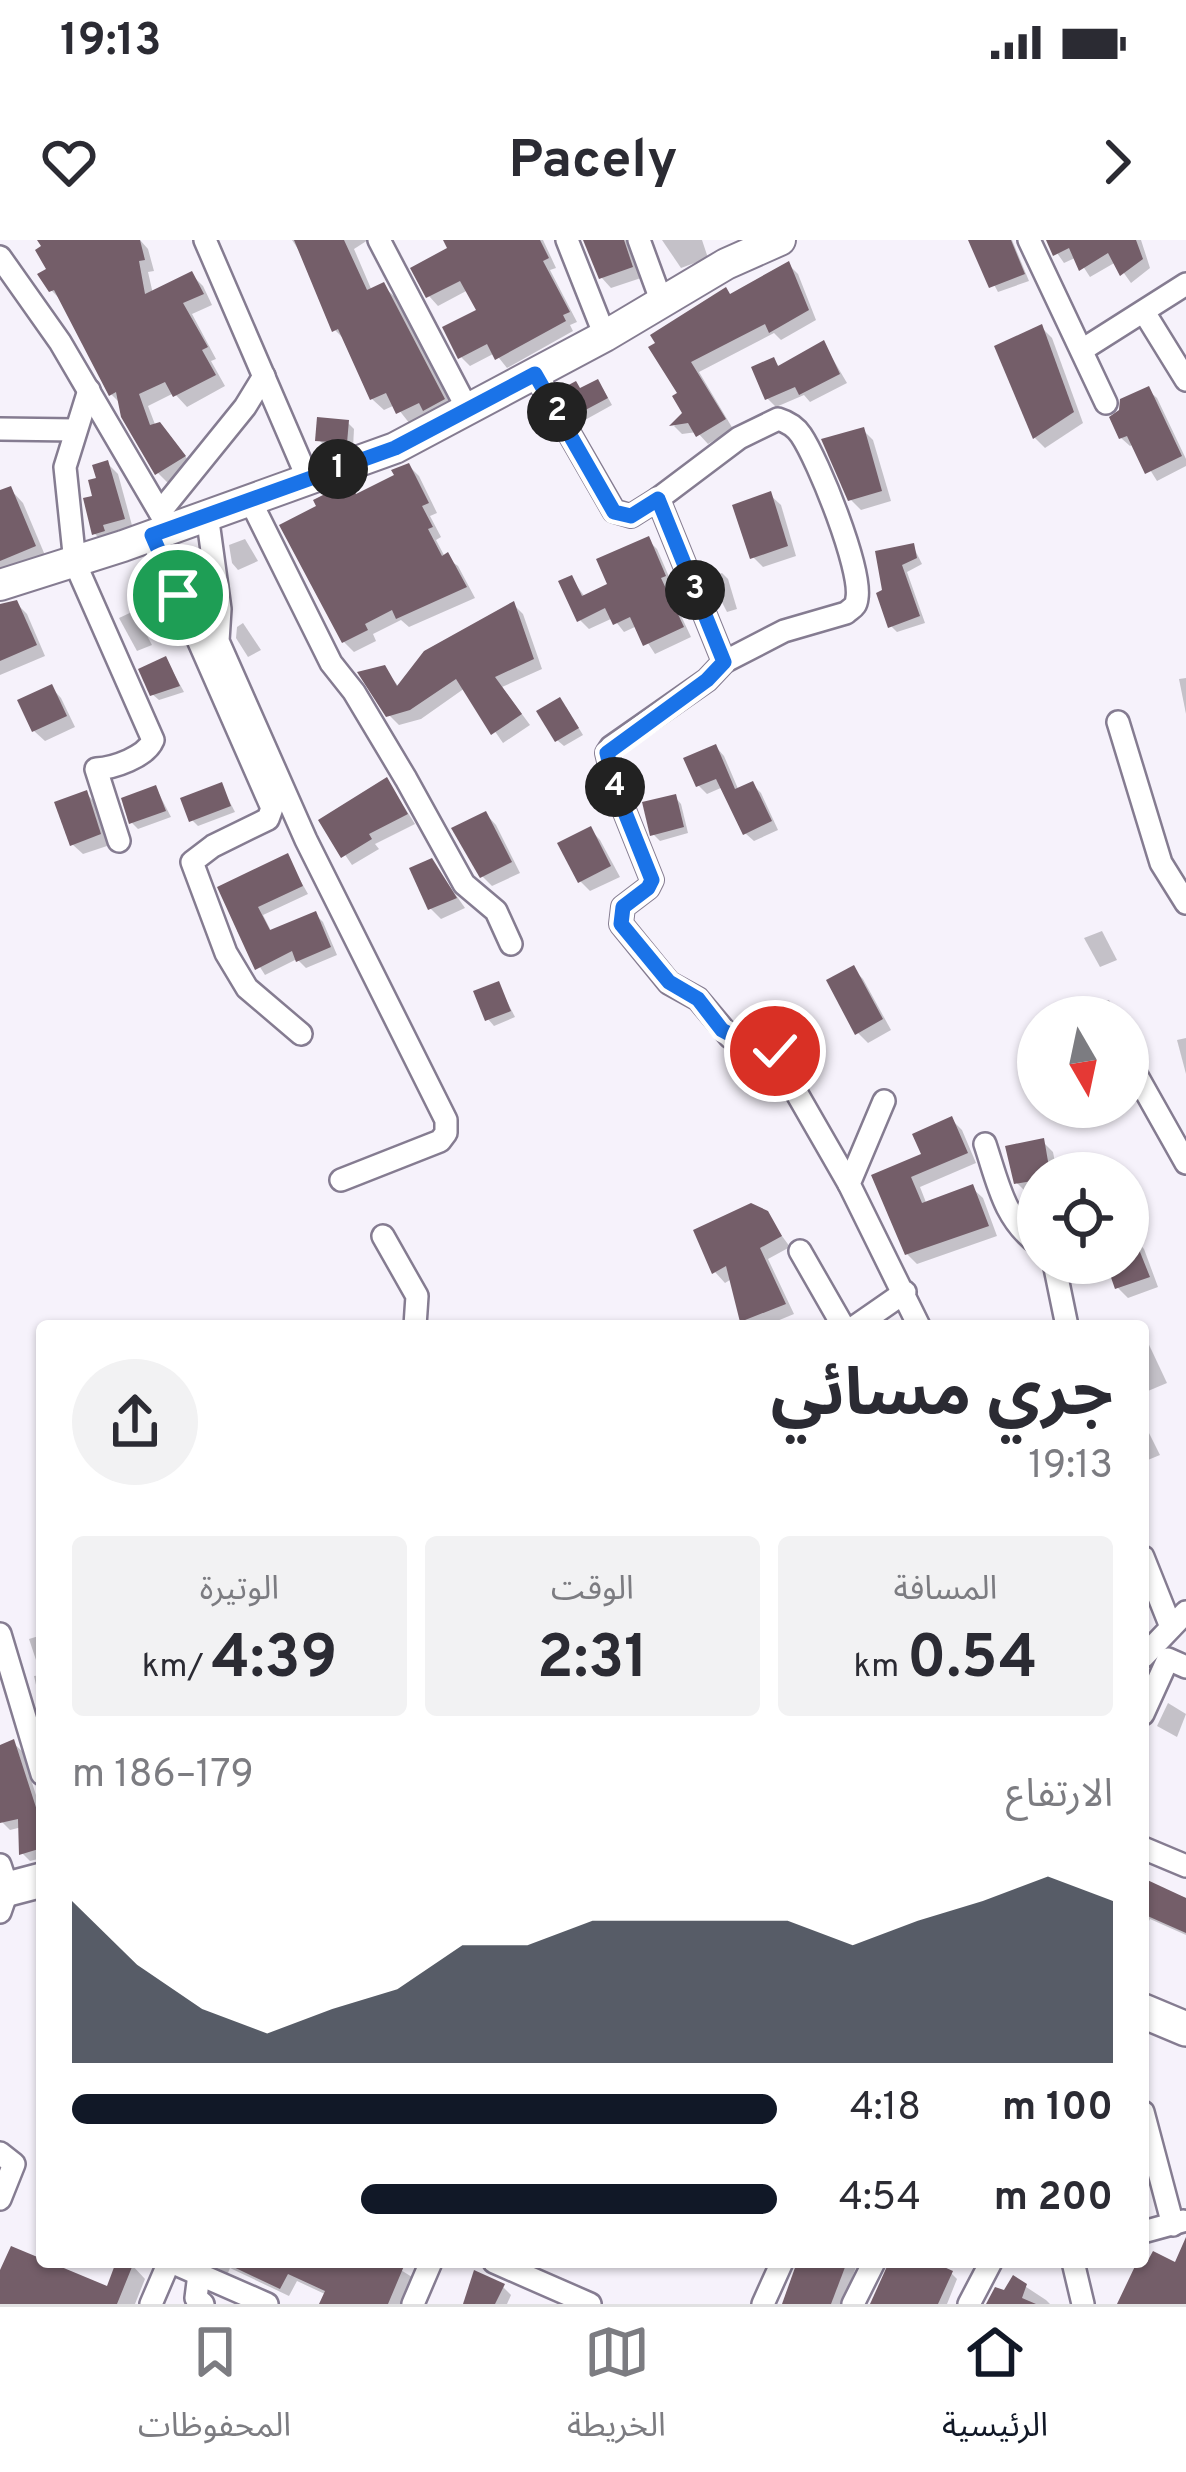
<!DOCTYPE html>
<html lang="ar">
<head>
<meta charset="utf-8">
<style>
	:root { --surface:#fff; --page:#f2f2f3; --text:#2b2b33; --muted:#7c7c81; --line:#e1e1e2; --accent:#111827 }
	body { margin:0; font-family:Overpass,"Noto Sans Arabic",sans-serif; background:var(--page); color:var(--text); direction:rtl; height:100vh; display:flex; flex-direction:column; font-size:45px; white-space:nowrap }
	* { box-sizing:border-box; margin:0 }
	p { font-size:39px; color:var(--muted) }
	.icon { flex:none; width:66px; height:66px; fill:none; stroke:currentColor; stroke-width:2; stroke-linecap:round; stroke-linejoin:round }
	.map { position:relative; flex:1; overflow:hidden; direction:ltr }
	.panel { position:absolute; left:36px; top:1080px; width:1113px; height:948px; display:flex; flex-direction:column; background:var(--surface); border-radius:12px; box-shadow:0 3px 9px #0004; direction:rtl }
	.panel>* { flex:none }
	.needle { width:78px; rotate:171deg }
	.fabs { position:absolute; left:1017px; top:756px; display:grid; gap:24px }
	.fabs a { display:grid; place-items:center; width:132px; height:132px; border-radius:50%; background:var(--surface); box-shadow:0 3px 9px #0004; font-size:60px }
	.pin { position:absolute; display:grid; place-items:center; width:102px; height:102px; color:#fff; margin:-51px; border:6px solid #fff; border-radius:50%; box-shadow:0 3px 12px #0007 }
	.km { position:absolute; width:60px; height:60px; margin:-30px; border-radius:50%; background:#222; color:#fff; font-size:33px; line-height:60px; text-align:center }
	.round { display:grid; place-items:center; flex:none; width:126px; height:126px; border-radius:63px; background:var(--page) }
	.overview { display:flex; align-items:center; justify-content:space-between; height:204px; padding:0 36px }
	h1 { font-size:66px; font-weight:700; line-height:90px }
	.metrics { display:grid; grid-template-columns:repeat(3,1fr); gap:18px; height:204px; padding:12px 36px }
	.metrics div { display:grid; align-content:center; border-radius:12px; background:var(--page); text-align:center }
	.metrics b { font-size:60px; font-weight:700 }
	.metrics small { font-size:33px; font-weight:400 }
	.metrics p { font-size:33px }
	.chart { height:336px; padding:24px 36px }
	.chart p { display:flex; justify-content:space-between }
	.chart svg { width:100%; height:216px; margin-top:12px; fill:var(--accent); opacity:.7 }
	ul { padding:0 36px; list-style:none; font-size:39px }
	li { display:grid; grid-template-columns:192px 144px 1fr; align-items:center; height:90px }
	li i { height:30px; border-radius:15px; background:var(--accent) }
	.status { display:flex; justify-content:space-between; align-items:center; height:84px; padding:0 60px; background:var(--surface); direction:ltr }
	.status svg { height:33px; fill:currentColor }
	header { display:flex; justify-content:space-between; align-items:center; height:156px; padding:0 36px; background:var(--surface); font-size:54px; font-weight:700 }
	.menu { display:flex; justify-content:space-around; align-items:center; height:168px; border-top:3px solid var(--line); background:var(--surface); font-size:33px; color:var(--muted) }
	.menu a { display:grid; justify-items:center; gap:6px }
	.menu .active { color:var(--accent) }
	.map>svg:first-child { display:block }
	.shadow { fill:#0003 }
	.building { fill:#745e69 }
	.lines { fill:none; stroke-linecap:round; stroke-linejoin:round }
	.street-casing { stroke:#857c91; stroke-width:26 }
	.secondary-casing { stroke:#857c91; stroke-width:34 }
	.primary-casing { stroke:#857c91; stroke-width:38 }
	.street { stroke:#fff; stroke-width:21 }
	.secondary { stroke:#fff; stroke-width:30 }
	.primary { stroke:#fff; stroke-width:33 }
	.route-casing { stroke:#fff; stroke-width:24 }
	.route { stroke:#1a73e8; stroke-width:15 }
</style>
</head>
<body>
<div class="status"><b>19:13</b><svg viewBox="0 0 49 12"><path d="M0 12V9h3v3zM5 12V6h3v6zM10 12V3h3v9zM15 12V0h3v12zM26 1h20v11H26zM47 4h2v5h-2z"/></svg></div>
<header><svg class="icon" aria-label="forward" viewBox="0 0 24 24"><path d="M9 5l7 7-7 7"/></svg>Pacely<svg class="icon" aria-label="heart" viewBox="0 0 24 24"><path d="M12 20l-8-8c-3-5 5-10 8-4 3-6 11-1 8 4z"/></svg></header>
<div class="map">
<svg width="1186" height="2064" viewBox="0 0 1186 2064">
	<rect width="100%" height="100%" fill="#f6f2fb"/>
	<g class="shadow">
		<polygon points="41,0 140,0 148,9 154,31 148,32 153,54 192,35 203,46 212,65 192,74 216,119 211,121 225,146 187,167 174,153 148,166 156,187 171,197 194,228 169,244 158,233 121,164 111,154 63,62 52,51 50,30"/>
		<polygon points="292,0 368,0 354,9 372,51 383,46 395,57 455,171 410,184 395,165 384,170 372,159 347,102 335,90 306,21"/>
		<polygon points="447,0 543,0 556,28 550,30 577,82 570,85 573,91 507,128 495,113 470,126 461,117 480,71 468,50 438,66 429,56 451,10"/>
		<polygon points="586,0 629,0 641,38 611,48 601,37"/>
		<polygon points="662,0 702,0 708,18 681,28"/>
		<polygon points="970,0 1012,0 1029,41 998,52"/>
		<polygon points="1048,0 1141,0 1150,28 1131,43 1116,22 1090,37 1077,17 1064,23"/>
		<polygon points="788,24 798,34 816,80 781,100 774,93 699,132 733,189 708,204 697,192 682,194 674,186 686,174 682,154 652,108"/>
		<polygon points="1042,88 1052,98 1083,183 1045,208 1035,198"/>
		<polygon points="824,104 847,143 810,162 804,155 776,167 767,158 773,121 781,128"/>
		<polygon points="603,149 612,165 585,180 578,173 582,151"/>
		<polygon points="1148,150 1157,158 1186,219 1186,226 1157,241 1134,204 1130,206 1121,198"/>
		<polygon points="348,183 354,189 353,208 325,206 319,200"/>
		<polygon points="863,190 873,200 891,261 861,270 851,260"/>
		<polygon points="107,223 118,234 133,289 105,304 95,294 96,258"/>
		<polygon points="409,226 419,236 437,273 430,276 441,297 436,300 445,317 458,326 475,358 409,387 401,380 373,394 376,401 354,412 344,402 358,256 398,236"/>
		<polygon points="10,249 23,263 47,320 0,339 0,254"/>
		<polygon points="770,255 781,265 796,316 763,327 753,317"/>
		<polygon points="245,299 258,321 238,330 232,323 229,305"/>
		<polygon points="648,300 657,309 673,346 668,348 691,397 655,414 637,386 624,392 613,378 589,389 580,380 571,338 585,357 611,346"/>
		<polygon points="913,306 922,324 907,332 925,383 897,392 891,386 880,354"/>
		<polygon points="722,333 728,339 737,369 727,372 709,337"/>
		<polygon points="16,363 27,374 45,416 0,435 0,365"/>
		<polygon points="513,364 523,374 542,429 502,447 530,485 503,503 465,448 421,479 399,485 389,475 384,428 399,447"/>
		<polygon points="134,371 152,405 137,411 119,378"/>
		<polygon points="243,383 261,410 248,417 236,398 237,387"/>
		<polygon points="166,419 184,452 159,460 152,454"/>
		<polygon points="1186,438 1186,474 1179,439"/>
		<polygon points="51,447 61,458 75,487 45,501 34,491"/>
		<polygon points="566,467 583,495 564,506 557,500"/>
		<polygon points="716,507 724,516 739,551 753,545 761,553 778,590 754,601 745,593 723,547 707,554 698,545"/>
		<polygon points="387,540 415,584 375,604 379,609 352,625 322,581"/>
		<polygon points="221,545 235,572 198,586 192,580"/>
		<polygon points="156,548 171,577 138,589 132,583"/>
		<polygon points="86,553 96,564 110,605 83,614 72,604"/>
		<polygon points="675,557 681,564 688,593 660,601 653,594"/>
		<polygon points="486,574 496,585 520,633 492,646 482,636"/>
		<polygon points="590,589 600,600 620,637 590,651 580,641"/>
		<polygon points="287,617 308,654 263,675 272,693 315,674 323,682 337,715 306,728 297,719 265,735 237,691"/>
		<polygon points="432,621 465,668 441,679 431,669"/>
		<polygon points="1102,691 1117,720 1100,727 1084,698"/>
		<polygon points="853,729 863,739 891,790 868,803 858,793"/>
		<polygon points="498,744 515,777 494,786 488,779"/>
		<polygon points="1109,760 1118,777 1083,777 1081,767"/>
		<polygon points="1186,798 1186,834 1177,800"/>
		<polygon points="952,880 962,890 976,923 920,947 927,965 972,948 983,958 997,996 917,1024 907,1014 875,936 925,916"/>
		<polygon points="1043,902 1053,912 1057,933 1038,933 1038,951 1027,953 1017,943"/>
		<polygon points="766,974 790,1007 768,1019 794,1074 765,1086 748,1086 743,1081 733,1038 725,1043 715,1032"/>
		<polygon points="1134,998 1144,1009 1158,1047 1128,1058 1118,1048 1109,1023 1128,1023 1128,1000"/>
		<polygon points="1143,1092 1167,1143 1148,1151 1143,1146"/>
		<polygon points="1143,1181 1160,1215 1143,1222"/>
		<polygon points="42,1395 42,1460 40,1463 34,1436 41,1435 29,1399"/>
		<polygon points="1168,1463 1186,1474 1177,1497 1157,1486"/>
		<polygon points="13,1503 22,1511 42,1574 42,1618 30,1621 22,1613 22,1587 10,1590 2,1582 0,1571 0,1508"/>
		<polygon points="1143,1641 1186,1658 1186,1695 1150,1679 1143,1693"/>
		<polygon points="120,2022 132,2025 145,2039 135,2064 0,2064 0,2038 108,2050"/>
		<polygon points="204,2022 388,2022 412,2037 400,2064 323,2064 327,2055 297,2041 289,2056 230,2028 228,2033"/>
		<polygon points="800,2022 858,2022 842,2064 785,2064"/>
		<polygon points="891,2022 926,2022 951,2033 957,2039 947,2064 873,2064"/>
		<polygon points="1014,2039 1046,2060 1050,2064 988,2064 1005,2054"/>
		<polygon points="503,2047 511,2055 507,2064 465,2064"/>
	</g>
	<g class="building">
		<polygon points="37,0 140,0 145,20 139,21 145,54 192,31 204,54 183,63 208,107 202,110 216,135 173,157 165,142 139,154 150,185 160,182 186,216 155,235 121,177 116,152 109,156 54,50 49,52 37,34 46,29 35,10 41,6"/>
		<polygon points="294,0 344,0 367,50 384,42 445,159 423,171 419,163 396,174 386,153 370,160 338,89 332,92"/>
		<polygon points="443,0 540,0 549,18 543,21 570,72 563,75 566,81 495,120 487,104 458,119 442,87 476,70 460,41 426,58 410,28 447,8"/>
		<polygon points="583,0 624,0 633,27 599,39"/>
		<polygon points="968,0 1011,0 1025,34 989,48"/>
		<polygon points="1046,0 1136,0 1143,19 1120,36 1108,13 1079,31 1069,8 1053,16"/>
		<polygon points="789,21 809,70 769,93 765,84 691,122 726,179 696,197 688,183 669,186 682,173 672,156 677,153 648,107 655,103 650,95 726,47 730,54"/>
		<polygon points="1042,84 1074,172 1033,199 994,106"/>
		<polygon points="824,100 840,134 799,155 795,147 765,160 751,127 774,117 778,126"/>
		<polygon points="598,139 608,158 576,175 561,149 576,141 580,148"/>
		<polygon points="1149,146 1182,216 1145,234 1127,196 1119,199 1109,177 1119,170 1120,159"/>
		<polygon points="317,177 349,180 347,203 315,201"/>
		<polygon points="864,187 882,251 848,261 821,199"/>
		<polygon points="108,220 125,279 103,285 105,291 92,295 83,258 92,256 88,240 96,238 92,225"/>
		<polygon points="409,223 429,263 422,266 433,287 428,289 442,316 448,312 467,347 396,379 392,370 365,384 368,390 342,403 279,285 316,266 313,260 325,254 351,245 356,254 394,235 391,230"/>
		<polygon points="11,246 36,306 0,321 0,250"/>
		<polygon points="771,251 788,306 750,319 732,265"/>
		<polygon points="649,296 666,336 661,338 684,387 643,406 630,377 613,385 605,368 577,382 558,341 572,335 582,356 607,344 596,319"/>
		<polygon points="914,303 917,318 902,325 920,376 888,388 876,353 882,350 875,311"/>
		<polygon points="17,360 37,405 0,421 0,364"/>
		<polygon points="514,361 534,419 495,437 522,474 491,495 456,439 410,470 386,477 357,432 385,425 397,446 424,411"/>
		<polygon points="166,416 180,446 150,456 138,429"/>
		<polygon points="52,444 67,476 32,492 17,460"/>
		<polygon points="560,457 579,488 555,502 536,471"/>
		<polygon points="716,504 735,549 753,541 772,581 743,595 716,539 696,547 683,518"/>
		<polygon points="387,537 408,574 369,594 372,599 341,618 318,580"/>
		<polygon points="222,542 231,566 189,582 180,558"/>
		<polygon points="156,545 166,571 129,584 121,558"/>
		<polygon points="87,550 101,594 70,606 54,562"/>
		<polygon points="676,554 684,587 650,596 642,562"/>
		<polygon points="486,571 512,622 480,638 451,588"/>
		<polygon points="591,586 611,626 578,643 557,603"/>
		<polygon points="288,613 303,646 258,667 270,690 316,671 331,707 296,722 292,711 255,730 217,647"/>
		<polygon points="432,618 457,658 428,670 409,628"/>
		<polygon points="854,725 883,779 855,795 826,740"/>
		<polygon points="499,741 511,771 485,781 473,751"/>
		<polygon points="952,876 968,913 911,937 922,963 973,944 989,986 905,1015 871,935 921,914 912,894"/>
		<polygon points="1044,898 1050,933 1038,933 1038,940 1014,944 1005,906"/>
		<polygon points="751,963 768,971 782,996 760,1008 786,1064 740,1082 726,1026 712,1034 693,990"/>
		<polygon points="1128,982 1150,1037 1115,1049 1106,1023 1128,1023"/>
		<polygon points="14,1499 42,1586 42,1608 19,1615 18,1579 0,1583 0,1505"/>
		<polygon points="1143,1638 1186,1658 1186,1693 1143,1674"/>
		<polygon points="1186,1997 1186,2064 1117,2064 1137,2022 1147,2022 1153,2011 1175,2022"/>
		<polygon points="11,2006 107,2046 116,2022 134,2022 117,2064 0,2064 0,2030"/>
		<polygon points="223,2022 396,2022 404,2026 388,2064 319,2064 325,2051 288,2034 280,2049"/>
		<polygon points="797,2022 847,2022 831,2064 782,2064"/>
		<polygon points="889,2022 933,2022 953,2031 938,2064 870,2064"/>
		<polygon points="474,2030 505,2044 495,2064 463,2064"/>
		<polygon points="1013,2035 1027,2044 1022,2058 1036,2064 986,2064 995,2047 1004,2050"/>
	</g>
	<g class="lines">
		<g class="street-casing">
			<g id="street">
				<polyline points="205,0 308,239"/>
				<polyline points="379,0 468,170"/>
				<polyline points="567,0 605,96"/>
				<polyline points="639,0 661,60"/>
				<polyline points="1029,0 1106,163"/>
				<polyline points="0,17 60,102 169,288"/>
				<polyline points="1144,72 1186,140"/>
				<polyline points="1082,110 1186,44"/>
				<polyline points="535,134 614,271 631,276 658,259 724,422 707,440 611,507 607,513 616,550 652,640 648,648 623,667 621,684 669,743 698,759 730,797 761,791 849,944"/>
				<path d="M89,150L65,227L75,323L153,500C146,517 114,528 96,529L119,601"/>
				<polyline points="0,189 75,190"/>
				<polyline points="249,258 331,423 354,452 406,539 464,644 496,671 511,704"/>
				<path d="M658,259L739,198L778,179C788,182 795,186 801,195C818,220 862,329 857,358C856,367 853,367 846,373L784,391L724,422"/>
				<polyline points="160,272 245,167 264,136"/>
				<polyline points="207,274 220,369 218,401 306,600 446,880 446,893 440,901 341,940"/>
				<polyline points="152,295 272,568 268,579 213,606 192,622 226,713 247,748 301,794"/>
				<polyline points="1118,482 1161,623 1186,663"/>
				<polyline points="1128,820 1186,923"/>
				<polyline points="884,861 849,944 919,1086"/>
				<path d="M985,904C998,943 1004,979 1038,1004"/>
				<polyline points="383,996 417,1056 415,1086"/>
				<polyline points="800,1011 843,1086"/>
				<polyline points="1054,1023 1067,1086"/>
				<polyline points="856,1086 905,1052"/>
				<polyline points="1143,1317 1171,1387"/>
				<polyline points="0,1394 42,1534"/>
				<polyline points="1143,1417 1186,1372"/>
				<polyline points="1143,1474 1168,1419 1186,1427"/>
				<polyline points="1143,1608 1186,1626"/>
				<polyline points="0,1625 8,1649 0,1672"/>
				<polyline points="1143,1872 1173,1985"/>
				<polyline points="0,1913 14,1924 0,1959"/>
				<polyline points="1143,1992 1183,1981"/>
				<polyline points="171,2022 267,2064"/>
				<polyline points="494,2022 590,2064"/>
				<polyline points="1073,2022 1083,2064"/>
				<polyline points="199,2034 196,2058 203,2064"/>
				<polyline points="151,2064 169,2022"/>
				<polyline points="413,2064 431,2022"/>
				<polyline points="763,2064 782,2022"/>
				<polyline points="853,2064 874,2022"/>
				<polyline points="969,2064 991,2022"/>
			</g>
		</g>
		<g class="secondary-casing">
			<polyline id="secondary" points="0,345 123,306 395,208 605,96 726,24 780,0"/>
		</g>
		<g class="primary-casing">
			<g id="primary">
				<polyline points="0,1651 42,1640"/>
				<polyline points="1143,1771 1186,1789"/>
			</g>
		</g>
		<use href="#street" class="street"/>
		<use href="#secondary" class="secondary"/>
		<use href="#primary" class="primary"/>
	</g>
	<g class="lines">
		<g class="route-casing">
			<polyline id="route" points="178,355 152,295 395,208 535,134 614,272 631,276 658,259 724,422 707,440 607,513 616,550 652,640 648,648 623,667 621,684 669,742 698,759 722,790 737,798 758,789 775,811"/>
		</g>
		<use href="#route" class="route"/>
	</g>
</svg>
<div class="fabs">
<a><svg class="needle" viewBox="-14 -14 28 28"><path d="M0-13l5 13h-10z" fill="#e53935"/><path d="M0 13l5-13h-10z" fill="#7c7c81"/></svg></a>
<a><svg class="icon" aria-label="locate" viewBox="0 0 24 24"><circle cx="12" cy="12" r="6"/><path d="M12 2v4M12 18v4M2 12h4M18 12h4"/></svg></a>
</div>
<div class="pin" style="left:178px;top:355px;background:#1e9e55"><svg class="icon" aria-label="arrive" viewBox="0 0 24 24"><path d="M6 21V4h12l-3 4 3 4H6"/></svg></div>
<div class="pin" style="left:775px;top:811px;background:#d93025"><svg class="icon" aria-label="check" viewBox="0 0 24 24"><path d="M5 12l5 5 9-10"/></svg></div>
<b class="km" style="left:338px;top:229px">1</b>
<b class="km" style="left:557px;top:172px">2</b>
<b class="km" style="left:695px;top:350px">3</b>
<b class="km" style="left:615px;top:547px">4</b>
<section class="panel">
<div class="overview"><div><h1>جري مسائي</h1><p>19:13</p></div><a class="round"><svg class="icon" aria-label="share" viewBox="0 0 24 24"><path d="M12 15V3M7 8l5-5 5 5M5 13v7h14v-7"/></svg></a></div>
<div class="metrics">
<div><p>المسافة</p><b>0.54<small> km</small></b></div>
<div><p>الوقت</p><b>2:31</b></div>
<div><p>الوتيرة</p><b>4:39<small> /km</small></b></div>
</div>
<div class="chart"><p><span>الارتفاع</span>179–186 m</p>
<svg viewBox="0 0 160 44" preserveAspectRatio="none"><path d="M0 44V11L10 24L20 33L30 38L40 33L50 29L60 20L70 20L80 15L90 15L100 15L110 15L120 20L130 15L140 11L150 6L160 11V44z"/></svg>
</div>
<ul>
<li><b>100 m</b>4:18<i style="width:100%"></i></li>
<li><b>200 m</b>4:54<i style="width:59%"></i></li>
</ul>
</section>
</div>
<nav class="menu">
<a class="active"><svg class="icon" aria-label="home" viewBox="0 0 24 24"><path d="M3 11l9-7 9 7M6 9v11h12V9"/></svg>الرئيسية</a>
<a><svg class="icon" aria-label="map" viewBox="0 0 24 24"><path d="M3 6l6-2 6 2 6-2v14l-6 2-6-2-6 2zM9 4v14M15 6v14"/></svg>الخريطة</a>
<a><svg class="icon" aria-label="saved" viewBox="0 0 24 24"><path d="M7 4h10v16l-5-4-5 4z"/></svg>المحفوظات</a>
</nav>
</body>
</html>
